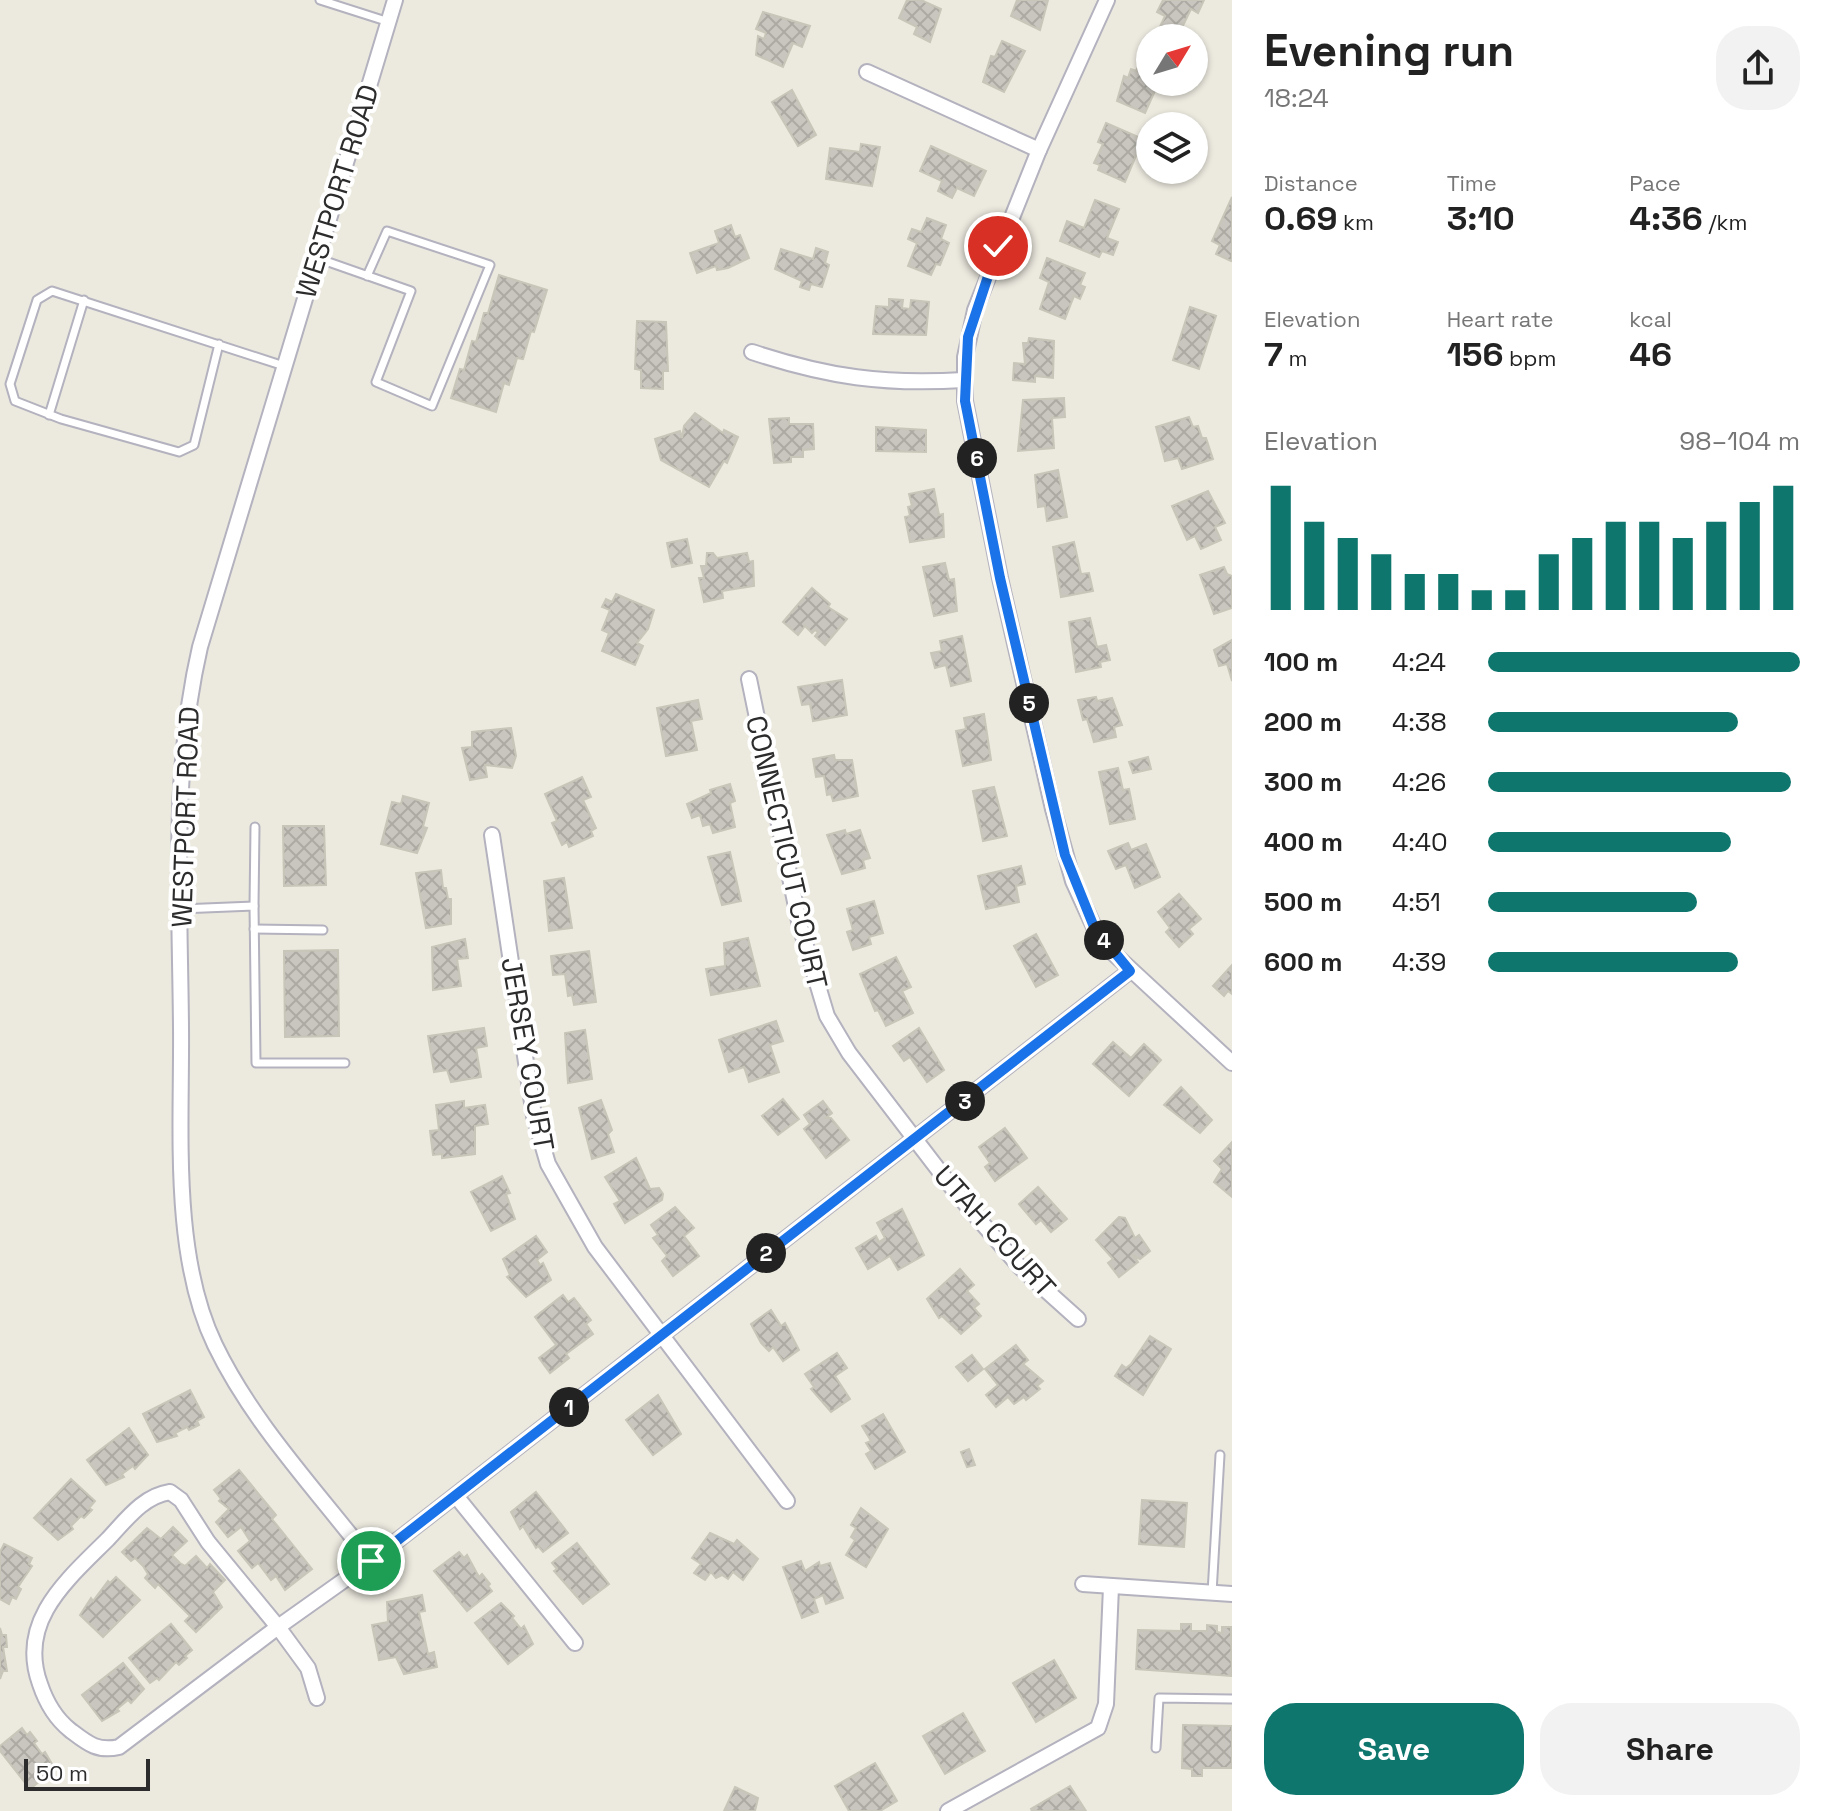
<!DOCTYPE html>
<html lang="en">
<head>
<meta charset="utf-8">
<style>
	:root { --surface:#fff; --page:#f2f2f2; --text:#222; --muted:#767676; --accent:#0f766e }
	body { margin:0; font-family:"Space Grotesk",sans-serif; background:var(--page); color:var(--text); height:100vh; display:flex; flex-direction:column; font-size:30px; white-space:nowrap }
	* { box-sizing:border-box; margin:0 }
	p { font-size:26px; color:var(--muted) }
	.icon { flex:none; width:44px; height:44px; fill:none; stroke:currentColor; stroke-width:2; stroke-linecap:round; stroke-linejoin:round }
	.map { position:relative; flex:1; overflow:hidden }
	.side { display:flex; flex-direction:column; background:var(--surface); width:600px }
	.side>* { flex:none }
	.needle { width:52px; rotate:52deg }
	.tools { position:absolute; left:1136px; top:24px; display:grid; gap:16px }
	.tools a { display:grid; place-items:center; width:72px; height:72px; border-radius:50%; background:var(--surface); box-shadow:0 2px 6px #0004; font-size:40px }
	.scale { position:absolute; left:24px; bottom:20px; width:126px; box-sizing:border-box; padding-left:8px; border:4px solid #2c2c2c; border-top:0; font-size:22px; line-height:28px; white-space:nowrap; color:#2c2c2c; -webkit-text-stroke:6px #fff; paint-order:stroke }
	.pin { position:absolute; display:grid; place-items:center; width:68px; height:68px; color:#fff; margin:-34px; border:4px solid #fff; border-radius:50%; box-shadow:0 2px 8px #0007 }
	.km { position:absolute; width:40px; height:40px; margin:-20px; border-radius:50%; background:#222; color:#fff; font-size:22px; line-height:40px; text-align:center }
	.round { display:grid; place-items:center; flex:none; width:84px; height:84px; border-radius:32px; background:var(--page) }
	.summary { display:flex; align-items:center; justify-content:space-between; height:136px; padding:0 32px }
	h1 { font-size:44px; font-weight:600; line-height:60px }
	.metrics { display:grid; grid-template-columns:repeat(3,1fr); gap:12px; height:136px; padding:8px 32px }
	.metrics div { display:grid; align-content:center }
	.metrics b { font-size:34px; font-weight:600 }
	.metrics small { font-size:22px; font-weight:400 }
	.metrics p { font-size:22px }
	.chart { height:224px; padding:16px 32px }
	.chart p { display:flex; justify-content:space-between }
	.chart svg { width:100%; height:144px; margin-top:8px; stroke:var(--accent); stroke-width:6 }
	.action { display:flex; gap:16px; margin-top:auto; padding:16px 32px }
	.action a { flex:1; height:92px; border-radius:32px; background:var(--accent); color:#fff; font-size:32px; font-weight:600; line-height:92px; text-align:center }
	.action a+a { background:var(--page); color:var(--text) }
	ul { padding:0 32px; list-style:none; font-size:26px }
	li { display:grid; grid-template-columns:128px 96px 1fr; align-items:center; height:60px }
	li i { height:20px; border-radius:10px; background:var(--accent) }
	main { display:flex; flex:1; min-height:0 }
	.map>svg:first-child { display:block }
	.building { fill:url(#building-cross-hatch); stroke:#c8c6b8; stroke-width:2 }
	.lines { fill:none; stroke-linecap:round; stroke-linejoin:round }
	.lane-casing { stroke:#b3b2be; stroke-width:11 }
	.street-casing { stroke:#b3b2be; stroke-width:18 }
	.lane { stroke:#fff; stroke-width:7 }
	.street { stroke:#fff; stroke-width:14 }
	.route-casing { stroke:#fff; stroke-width:16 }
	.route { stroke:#1a73e8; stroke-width:10 }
	.labels { text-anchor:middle; stroke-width:8; stroke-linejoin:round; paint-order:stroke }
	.street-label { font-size:28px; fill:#2c2c2c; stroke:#fff }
</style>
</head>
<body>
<main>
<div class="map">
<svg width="1232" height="1811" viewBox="0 0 1232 1811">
	<defs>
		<pattern id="building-cross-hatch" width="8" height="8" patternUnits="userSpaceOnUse" patternTransform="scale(2)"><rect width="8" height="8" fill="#c8c6be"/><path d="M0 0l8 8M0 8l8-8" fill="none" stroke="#acaaa3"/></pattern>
	</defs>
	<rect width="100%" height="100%" fill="#eceadf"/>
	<g class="building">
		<polygon points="907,0 921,0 941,9 930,42 914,34 917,27 899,18"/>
		<polygon points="1017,0 1048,0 1040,30 1011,16"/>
		<polygon points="1163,0 1204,0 1198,13 1191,9 1177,38 1168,38 1157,33 1165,16 1157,12"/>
		<polygon points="763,12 810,26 802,47 793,43 783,67 756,55 758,36 764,39 766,33 756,29"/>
		<polygon points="1002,41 1025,51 1004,92 983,82 991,56 995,57"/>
		<polygon points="1143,56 1150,59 1150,82 1159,82 1145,113 1117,101 1124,76 1128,78 1131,69 1136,71"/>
		<polygon points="792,90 816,135 798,146 772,102"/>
		<polygon points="1106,123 1143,139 1125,182 1098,170 1100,165 1094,163 1103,144 1098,142"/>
		<polygon points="861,144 880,147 872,186 826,179 830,148 860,152"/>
		<polygon points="931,146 986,171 974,196 957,188 952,198 938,191 942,181 920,171"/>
		<polygon points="1232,197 1232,260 1231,261 1216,254 1220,245 1212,241"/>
		<polygon points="1095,200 1119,209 1107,238 1118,242 1113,255 1102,251 1099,257 1060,241 1067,221 1084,228"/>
		<polygon points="927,218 946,225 941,239 949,243 940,265 936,264 931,275 908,266 917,243 908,239 912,229 921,232"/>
		<polygon points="731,225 735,237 740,235 749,258 728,268 717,270 716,266 697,273 690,253 719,243 715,231"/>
		<polygon points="816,248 828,252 825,263 829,265 822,287 811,284 809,290 800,287 802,281 775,269 781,249 813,259"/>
		<polygon points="1047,258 1085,273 1080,285 1085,287 1080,299 1074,296 1065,319 1040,309 1049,282 1040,278"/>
		<polygon points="499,275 547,290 534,332 531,331 523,359 517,358 509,385 504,383 496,412 451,398 460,369 464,370 472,341 476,342 484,313 488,313"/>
		<polygon points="889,299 903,300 902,308 910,309 911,300 929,302 926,335 873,334 876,306 889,307"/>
		<polygon points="1190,307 1216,316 1199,369 1173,360"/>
		<polygon points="637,321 666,322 668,371 663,371 663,389 641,388 641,370 635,369"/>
		<polygon points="1029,338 1054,341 1053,378 1035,376 1035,382 1013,380 1014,363 1025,364 1023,343 1028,343"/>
		<polygon points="1064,398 1065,417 1052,418 1054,448 1018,451 1023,400"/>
		<polygon points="695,413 723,433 724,430 738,437 727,463 724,461 709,487 661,460 655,439 680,431 682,438 684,426"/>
		<polygon points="1189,417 1193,427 1198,426 1202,438 1206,438 1213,459 1182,469 1178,458 1165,461 1156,427"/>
		<polygon points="789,418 789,424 813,424 814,449 803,450 803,457 791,457 791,462 774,463 769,419"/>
		<polygon points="876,427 926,430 926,452 876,451"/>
		<polygon points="1058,470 1067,517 1047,521 1045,506 1038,507 1035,475"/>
		<polygon points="934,489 939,515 943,514 944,537 910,542 905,517 910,516 908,507 912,506 909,494"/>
		<polygon points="1208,491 1225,523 1215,527 1221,540 1201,549 1195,536 1187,540 1172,506"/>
		<polygon points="687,539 692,563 672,567 667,543"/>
		<polygon points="1074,542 1081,574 1089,573 1093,591 1061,597 1053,547"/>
		<polygon points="707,553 713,553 717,558 747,553 749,562 753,561 754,586 722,591 723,598 704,602 699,578 704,578 701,566 706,566"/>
		<polygon points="945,563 949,580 954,579 957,611 934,616 923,567"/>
		<polygon points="1224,567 1227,574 1232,576 1232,608 1214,614 1200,575"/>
		<polygon points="812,588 830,604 828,607 847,619 825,645 815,636 818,632 815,630 812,633 805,626 798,635 783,622"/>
		<polygon points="616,594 654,610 648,629 637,643 643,646 635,665 602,651 609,633 602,630 610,610 602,607 606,599 612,602"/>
		<polygon points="1090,618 1097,647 1106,645 1110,660 1100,662 1101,667 1076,672 1069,622"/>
		<polygon points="962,636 971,681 951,686 946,665 935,668 931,653 942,651 940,641"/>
		<polygon points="1232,640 1232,681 1227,664 1219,666 1214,650"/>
		<polygon points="842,680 847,715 813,721 810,704 802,705 798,687"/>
		<polygon points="1096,697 1097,701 1112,698 1122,725 1114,727 1116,737 1094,742 1087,719 1083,720 1078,700"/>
		<polygon points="698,700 702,719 691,721 697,750 666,756 657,708"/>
		<polygon points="984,714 991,760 963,766 956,731 966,729 964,718"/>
		<polygon points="511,728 516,756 512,768 485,765 487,777 470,780 462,748 472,747 472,732"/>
		<polygon points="834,755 835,760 852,760 858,796 833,801 831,794 827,795 824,776 816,777 813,759"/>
		<polygon points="1148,757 1151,769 1133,773 1129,762"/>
		<polygon points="1118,768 1123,790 1129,789 1135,819 1110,824 1099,772"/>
		<polygon points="582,777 591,797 583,800 596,828 591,831 593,836 569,847 567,842 562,845 552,823 557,821 545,794"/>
		<polygon points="730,784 735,801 730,803 735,827 713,833 710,824 703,826 700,815 692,818 687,804 711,793 710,790"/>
		<polygon points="994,787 1007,836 983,841 973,791"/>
		<polygon points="403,796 429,803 423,827 427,828 417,853 381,844 392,802 401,804"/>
		<polygon points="283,826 324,826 326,885 284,886"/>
		<polygon points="845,830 846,834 860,830 870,858 863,860 865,868 842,874 827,835"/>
		<polygon points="1128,843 1131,850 1146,844 1160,877 1135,888 1126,865 1116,869 1108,851"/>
		<polygon points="730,852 741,901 722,905 708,857"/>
		<polygon points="1021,866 1025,884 1016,886 1019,902 986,909 978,876"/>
		<polygon points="441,870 443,888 446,888 448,899 451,899 451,924 426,928 416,873"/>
		<polygon points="564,878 572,928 549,931 544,881"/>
		<polygon points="1179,894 1201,919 1189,929 1193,934 1179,947 1166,932 1170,928 1158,912"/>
		<polygon points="874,901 883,933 869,937 871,944 853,950 847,932 853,930 847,909"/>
		<polygon points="1036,934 1058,975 1036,987 1014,946"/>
		<polygon points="748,938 760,986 711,995 706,969 725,966 724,943"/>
		<polygon points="465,939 468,958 457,959 461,986 433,990 432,947"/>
		<polygon points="338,950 339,1036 285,1037 284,951"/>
		<polygon points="589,951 596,1002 574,1005 572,995 568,996 565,974 553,975 551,956"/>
		<polygon points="896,957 911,987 902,991 913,1013 886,1026 878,1010 875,1011 860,974"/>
		<polygon points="1232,965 1232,994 1228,991 1224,996 1213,986"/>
		<polygon points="776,1021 783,1041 770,1045 779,1072 749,1082 744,1067 729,1072 719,1040"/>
		<polygon points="484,1028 487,1046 476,1048 481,1077 451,1082 447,1070 434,1072 428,1036"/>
		<polygon points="919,1028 944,1070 927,1082 910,1057 904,1061 893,1046"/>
		<polygon points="585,1030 592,1079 568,1083 565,1033"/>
		<polygon points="1113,1042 1131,1058 1144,1044 1161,1060 1129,1096 1093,1064"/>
		<polygon points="1181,1087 1212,1120 1200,1133 1164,1105"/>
		<polygon points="783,1099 799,1119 778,1135 762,1116"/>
		<polygon points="601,1100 612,1130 608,1134 614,1152 592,1159 579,1108"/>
		<polygon points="464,1101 464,1108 485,1105 488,1124 475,1126 475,1154 442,1158 442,1154 433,1155 430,1131 439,1130 436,1105"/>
		<polygon points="823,1101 832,1113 826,1118 831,1118 849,1140 826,1158 804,1129 810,1124 804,1115"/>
		<polygon points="1005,1128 1027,1158 995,1181 985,1167 990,1163 979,1147"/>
		<polygon points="1232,1142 1232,1197 1214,1182 1222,1169 1214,1161"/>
		<polygon points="636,1158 650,1189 659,1188 663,1194 662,1200 625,1223 614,1204 620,1201 605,1177"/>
		<polygon points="502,1176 510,1193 506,1194 515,1219 491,1231 471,1192"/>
		<polygon points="1038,1187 1067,1219 1051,1232 1041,1220 1036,1224 1019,1204"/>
		<polygon points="675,1207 694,1228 684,1236 699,1256 673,1276 662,1261 667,1256 653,1238 658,1235 651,1225"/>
		<polygon points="902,1209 924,1255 898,1270 890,1256 868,1269 856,1248 876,1236 879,1242 885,1238 877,1223"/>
		<polygon points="1119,1217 1125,1218 1135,1238 1139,1235 1150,1251 1140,1259 1134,1256 1138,1262 1119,1277 1108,1263 1113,1259 1096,1240"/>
		<polygon points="536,1236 547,1252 537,1260 540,1265 543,1263 551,1280 526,1297 507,1277 510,1275 503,1259"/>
		<polygon points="960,1269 974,1285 967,1291 979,1304 974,1308 981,1316 961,1334 942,1316 939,1318 927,1299"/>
		<polygon points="563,1295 568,1302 574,1298 591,1320 586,1324 593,1334 566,1354 569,1358 550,1373 539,1358 556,1345 535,1317"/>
		<polygon points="771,1310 781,1326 785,1323 799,1350 783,1361 773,1347 769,1351 761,1343 751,1324"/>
		<polygon points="1150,1336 1171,1349 1143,1395 1115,1376 1122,1365 1126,1368 1131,1364"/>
		<polygon points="1016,1345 1028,1360 1023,1364 1043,1381 1037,1386 1040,1389 1026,1400 1024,1397 1014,1404 1008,1397 996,1407 986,1395 998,1385 985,1369"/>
		<polygon points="837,1353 847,1368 835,1376 850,1399 831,1412 811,1389 814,1387 805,1374"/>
		<polygon points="972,1355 983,1369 968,1381 956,1367"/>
		<polygon points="190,1390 204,1417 197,1421 199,1425 189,1430 187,1427 175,1433 177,1436 157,1442 143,1414"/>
		<polygon points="658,1395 681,1434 653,1455 626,1420"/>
		<polygon points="883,1414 905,1452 875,1469 866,1454 871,1451 866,1443 871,1441 862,1426"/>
		<polygon points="129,1428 148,1455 135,1469 133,1466 122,1474 124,1477 106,1485 87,1460"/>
		<polygon points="969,1449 975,1465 967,1467 961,1452"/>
		<polygon points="239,1470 276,1515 272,1519 312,1569 285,1590 276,1576 271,1580 258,1563 252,1568 238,1551 250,1541 241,1527 228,1537 216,1522 229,1509 219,1501 221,1499 214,1490"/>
		<polygon points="71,1479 95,1501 89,1508 92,1510 84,1518 81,1516 71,1526 73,1529 58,1540 34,1518"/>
		<polygon points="536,1492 568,1533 543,1552 538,1546 536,1548 523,1526 520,1529 511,1512"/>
		<polygon points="1142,1500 1187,1503 1184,1547 1139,1544"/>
		<polygon points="861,1508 888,1529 866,1567 846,1555 855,1540 851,1537 856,1528 851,1525"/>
		<polygon points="173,1527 187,1541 172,1555 180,1563 185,1566 196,1556 207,1568 210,1564 225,1580 213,1592 222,1607 196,1632 185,1621 190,1616 158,1584 155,1588 145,1578 148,1574 143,1566 135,1558 131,1561 122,1552 147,1528 161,1539"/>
		<polygon points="710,1533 734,1544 737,1540 758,1559 743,1580 733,1572 728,1579 722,1575 716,1578 711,1572 705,1580 694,1573 701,1564 692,1558"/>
		<polygon points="577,1543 609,1584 583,1604 554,1571 557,1569 552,1563"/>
		<polygon points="4,1544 32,1558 29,1564 32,1566 18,1587 21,1589 16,1599 12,1597 9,1604 0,1599 0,1552"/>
		<polygon points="459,1552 464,1558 467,1555 479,1577 482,1574 490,1584 488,1586 492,1591 467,1611 434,1571"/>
		<polygon points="801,1561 805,1571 819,1562 820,1566 830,1563 843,1598 826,1604 823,1595 814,1599 818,1612 802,1618 783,1567"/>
		<polygon points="116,1577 140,1600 103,1637 80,1615 91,1598 93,1601 108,1581 110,1583"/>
		<polygon points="422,1595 425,1611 419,1612 428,1654 434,1652 437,1667 404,1674 396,1657 379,1660 372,1625 388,1622 387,1602"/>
		<polygon points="501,1603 514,1616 512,1618 521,1629 524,1626 533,1644 508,1664 475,1623"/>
		<polygon points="171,1624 192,1650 185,1656 187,1658 179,1665 176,1662 159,1680 157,1678 150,1683 129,1658"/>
		<polygon points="1181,1624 1191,1624 1191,1631 1207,1631 1207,1625 1217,1626 1217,1632 1222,1633 1222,1627 1231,1627 1232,1676 1136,1669 1138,1630 1181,1631"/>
		<polygon points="0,1628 2,1635 6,1635 7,1647 3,1647 7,1671 3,1671 0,1679"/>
		<polygon points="1054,1660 1076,1698 1036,1722 1013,1683"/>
		<polygon points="123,1663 144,1689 131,1703 128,1700 117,1709 119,1711 102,1721 82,1695"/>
		<polygon points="963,1713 985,1751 945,1774 923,1736"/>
		<polygon points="1183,1725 1232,1726 1232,1768 1202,1768 1202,1776 1192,1776 1192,1769 1182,1768"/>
		<polygon points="22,1728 27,1735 30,1732 37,1741 34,1743 42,1754 45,1752 55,1769 30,1789 0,1751 0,1746"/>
		<polygon points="875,1763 897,1801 880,1811 849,1811 835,1786"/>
		<polygon points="1070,1786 1086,1811 1032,1811 1031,1809"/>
		<polygon points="735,1787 758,1798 755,1811 724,1811"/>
	</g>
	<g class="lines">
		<g class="lane-casing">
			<g id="lane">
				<polyline points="320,0 389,22"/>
				<polyline points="317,258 411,291 376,382 432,406 490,265 387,231 367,276"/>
				<polyline points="219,344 194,445 179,452 61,419 15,401 10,384 37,300 52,291 284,366"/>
				<polyline points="49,415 84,300"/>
				<polyline points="254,906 255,827"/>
				<polyline points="180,909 254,906 256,1063 345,1063"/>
				<polyline points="254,929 323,930"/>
				<polyline points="1212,1593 1220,1455"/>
				<polyline points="1156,1748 1159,1698 1232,1699"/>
			</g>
		</g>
		<g class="street-casing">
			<g id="street">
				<polyline points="1107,0 1039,150 975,310 965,357 965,401 1000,578 1053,809 1073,881 1094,927 1112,952 1232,1063"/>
				<polyline points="867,72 1039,150"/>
				<path d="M752,352C828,377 884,385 964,380"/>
				<polyline points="749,679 800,926 827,1016 849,1053 957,1194 1019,1266 1078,1319"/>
				<polyline points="492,835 534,1116 548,1164 595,1247 787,1501"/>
				<polyline points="456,1496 575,1643"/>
				<path d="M371,1561C318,1492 253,1424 215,1345C171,1254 182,1127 181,1028C180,901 171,772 200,647L395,0"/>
				<polyline points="1083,1584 1232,1594"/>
				<path d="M317,1698L308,1668L278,1627L119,1747C97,1752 87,1743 70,1730C55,1718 46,1702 40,1684C17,1621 67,1580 108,1539C126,1520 143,1496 170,1492L181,1500L208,1542L278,1627L371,1561L1130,971"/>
				<polyline points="948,1811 1098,1728 1106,1704 1111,1587"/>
			</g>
		</g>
		<use href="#lane" class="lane"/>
		<use href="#street" class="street"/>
	</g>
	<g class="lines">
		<g class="route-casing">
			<polyline id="route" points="371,1561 1130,971 1094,927 1065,855 1000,578 965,401 968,337 998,246"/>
		</g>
		<use href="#route" class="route"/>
	</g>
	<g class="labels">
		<g class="street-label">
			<text transform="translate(337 191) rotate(-73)" y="10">WESTPORT ROAD</text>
			<text transform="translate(185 817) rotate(-88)" y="10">WESTPORT ROAD</text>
			<text transform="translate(787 852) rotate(77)" y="10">CONNECTICUT COURT</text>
			<text transform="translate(528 1054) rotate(80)" y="10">JERSEY COURT</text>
			<text transform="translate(995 1231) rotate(48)" y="10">UTAH COURT</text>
		</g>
	</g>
</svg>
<div class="tools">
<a><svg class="needle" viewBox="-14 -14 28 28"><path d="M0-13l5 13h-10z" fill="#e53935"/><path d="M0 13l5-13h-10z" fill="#767676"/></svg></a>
<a><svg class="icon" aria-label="layers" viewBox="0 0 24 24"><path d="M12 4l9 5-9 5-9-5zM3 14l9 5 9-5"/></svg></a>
</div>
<div class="scale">50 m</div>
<div class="pin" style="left:371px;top:1561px;background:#1e9e55"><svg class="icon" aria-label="arrive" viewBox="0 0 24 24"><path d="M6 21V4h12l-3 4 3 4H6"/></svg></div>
<div class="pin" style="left:998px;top:246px;background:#d93025"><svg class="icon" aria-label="check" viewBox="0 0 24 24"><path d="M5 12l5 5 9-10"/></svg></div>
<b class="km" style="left:569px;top:1407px">1</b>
<b class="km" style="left:766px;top:1253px">2</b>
<b class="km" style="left:965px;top:1101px">3</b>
<b class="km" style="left:1104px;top:940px">4</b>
<b class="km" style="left:1029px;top:703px">5</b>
<b class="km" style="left:977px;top:458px">6</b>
</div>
<section class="side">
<div class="summary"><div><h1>Evening run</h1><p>18:24</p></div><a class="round"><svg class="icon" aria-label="share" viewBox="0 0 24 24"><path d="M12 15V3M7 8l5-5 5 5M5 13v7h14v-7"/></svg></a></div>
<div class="metrics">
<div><p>Distance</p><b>0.69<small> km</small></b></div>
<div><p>Time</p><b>3:10</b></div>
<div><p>Pace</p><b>4:36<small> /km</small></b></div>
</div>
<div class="metrics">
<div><p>Elevation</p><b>7<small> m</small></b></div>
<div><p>Heart rate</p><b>156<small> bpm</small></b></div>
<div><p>kcal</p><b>46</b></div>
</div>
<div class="chart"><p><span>Elevation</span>98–104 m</p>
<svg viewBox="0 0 160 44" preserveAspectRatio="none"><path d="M5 44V6M15 44V17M25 44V22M35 44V27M45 44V33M55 44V33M65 44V38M75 44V38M85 44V27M95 44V22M105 44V17M115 44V17M125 44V22M135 44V17M145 44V11M155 44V6"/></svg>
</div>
<ul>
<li><b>100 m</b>4:24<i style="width:100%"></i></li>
<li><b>200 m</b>4:38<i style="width:80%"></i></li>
<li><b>300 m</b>4:26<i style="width:97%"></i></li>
<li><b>400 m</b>4:40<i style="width:78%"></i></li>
<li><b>500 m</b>4:51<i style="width:67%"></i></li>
<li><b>600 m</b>4:39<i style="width:80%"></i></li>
</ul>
<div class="action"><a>Save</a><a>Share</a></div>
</section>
</main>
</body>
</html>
